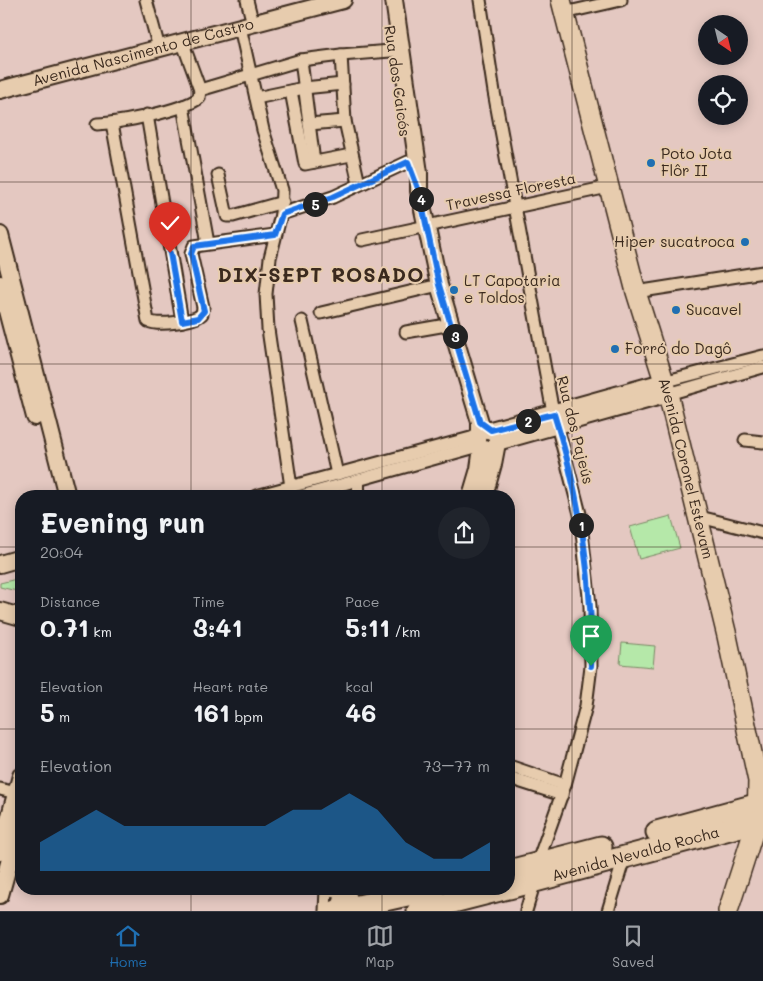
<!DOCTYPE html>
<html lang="en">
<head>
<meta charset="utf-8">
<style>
	:root { --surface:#171b24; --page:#20242c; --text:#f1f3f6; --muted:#9ea1a6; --line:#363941; --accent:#1f6fb2 }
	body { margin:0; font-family:Mali,sans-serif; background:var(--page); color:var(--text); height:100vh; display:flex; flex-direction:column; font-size:19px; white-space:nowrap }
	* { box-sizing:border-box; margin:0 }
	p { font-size:16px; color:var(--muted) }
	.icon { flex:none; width:28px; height:28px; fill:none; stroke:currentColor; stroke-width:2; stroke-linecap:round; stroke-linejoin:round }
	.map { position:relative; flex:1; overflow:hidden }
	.panel { position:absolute; left:15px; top:490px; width:500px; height:405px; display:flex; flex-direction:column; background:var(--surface); border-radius:20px; box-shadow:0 2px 12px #0003 }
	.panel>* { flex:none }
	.needle { width:32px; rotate:145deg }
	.tools { position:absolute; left:698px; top:15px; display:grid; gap:10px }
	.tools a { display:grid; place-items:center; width:50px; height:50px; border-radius:50%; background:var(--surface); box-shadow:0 2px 12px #0003; font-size:25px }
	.pin { position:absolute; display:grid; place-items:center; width:42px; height:42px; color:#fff; margin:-51px -21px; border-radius:50% 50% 50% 0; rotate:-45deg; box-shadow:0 0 5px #0007 }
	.pin .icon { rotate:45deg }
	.km { position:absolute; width:25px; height:25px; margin:-12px; border-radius:50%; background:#222; color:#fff; font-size:14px; line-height:25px; text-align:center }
	.round { display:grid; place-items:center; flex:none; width:52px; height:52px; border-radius:26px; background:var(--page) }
	.head { display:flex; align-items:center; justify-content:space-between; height:85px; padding:0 25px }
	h1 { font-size:28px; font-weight:700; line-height:38px }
	.figures { display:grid; grid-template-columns:repeat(3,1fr); gap:8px; height:85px; padding:5px 25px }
	.figures div { display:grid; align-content:center }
	.figures b { font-size:25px; font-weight:700 }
	.figures small { font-size:14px; font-weight:400 }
	.figures p { font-size:14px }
	.chart { height:140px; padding:10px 25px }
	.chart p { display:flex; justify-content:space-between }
	.chart svg { width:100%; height:90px; margin-top:5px; fill:var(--accent); opacity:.7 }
	.tab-bar { display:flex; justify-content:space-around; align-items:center; height:70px; border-top:1px solid var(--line); background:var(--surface); font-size:14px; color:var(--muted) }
	.tab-bar a { display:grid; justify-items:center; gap:2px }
	.tab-bar .active { color:var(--accent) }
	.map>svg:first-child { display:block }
	.green { fill:#b5e8a9; stroke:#788964 }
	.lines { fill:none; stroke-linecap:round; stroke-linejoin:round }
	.street-casing { stroke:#3b2a1e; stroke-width:15 }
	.secondary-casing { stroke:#3b2a1e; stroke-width:20 }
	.primary-casing { stroke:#3b2a1e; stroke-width:22 }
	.highway-casing { stroke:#3b2a1e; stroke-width:25 }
	.street { stroke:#e7ccae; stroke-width:11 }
	.secondary { stroke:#e7ccae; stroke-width:16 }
	.primary { stroke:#e7ccae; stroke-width:19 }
	.highway { stroke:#e7ccae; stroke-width:21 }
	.route-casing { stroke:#fff; stroke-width:10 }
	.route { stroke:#1a73e8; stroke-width:6 }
	.grid { fill:none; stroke:#3b2a1e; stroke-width:1; stroke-opacity:0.55 }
	.poi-dot { fill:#1f6fb2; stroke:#e7ccae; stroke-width:2 }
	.labels { text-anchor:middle; stroke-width:4; stroke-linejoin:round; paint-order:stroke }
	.street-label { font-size:15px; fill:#3b2a1e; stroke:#e7ccae }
	.poi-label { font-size:15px; fill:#3b2a1e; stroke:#e7ccae; text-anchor:start }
	.district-label { font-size:20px; font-weight:bold; letter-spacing:1px; fill:#3b2a1e; stroke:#e7ccae }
</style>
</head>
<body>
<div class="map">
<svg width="763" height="911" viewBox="0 0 763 911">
	<rect width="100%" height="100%" fill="#e4c8c1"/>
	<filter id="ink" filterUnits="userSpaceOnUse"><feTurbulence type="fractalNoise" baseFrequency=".02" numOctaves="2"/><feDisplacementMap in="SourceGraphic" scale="10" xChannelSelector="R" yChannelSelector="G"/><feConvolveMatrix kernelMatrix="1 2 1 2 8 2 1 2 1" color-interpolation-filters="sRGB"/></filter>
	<g filter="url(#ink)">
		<g class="green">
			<polygon points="671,516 680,548 639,559 630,527"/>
			<polygon points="21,578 21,592 0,587 0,583"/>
			<polygon points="622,643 655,646 653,667 620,664"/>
		</g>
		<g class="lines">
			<g class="street-casing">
				<g id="street">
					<polyline points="146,0 159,48"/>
					<polyline points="247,0 253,24"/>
					<polyline points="480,0 494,92 551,402 580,514 590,606 591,666 586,706 565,785 537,864"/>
					<polyline points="564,13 621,0"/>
					<polyline points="240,27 263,130 282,190 281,214 270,258 266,294 268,329 291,487 290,496"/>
					<polyline points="341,55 345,121 359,184"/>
					<polyline points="301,60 314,162"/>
					<polyline points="200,90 301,60 341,55 403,50"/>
					<polyline points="291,91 305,164 351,155"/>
					<polyline points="256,98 304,88 343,84"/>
					<polyline points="183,106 208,243"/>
					<polyline points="147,115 182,321"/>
					<path d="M112,123L148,321C158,326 193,322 202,314L203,307L191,254L194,246L275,235"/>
					<path d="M97,124C119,123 182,111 199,98L200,90L182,41"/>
					<polyline points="309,124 345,121"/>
					<polyline points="218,175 227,216 233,216 283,202"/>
					<polyline points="281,214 333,197 408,162"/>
					<polyline points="362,240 608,187"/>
					<polyline points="636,292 763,272"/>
					<polyline points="321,313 439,285"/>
					<polyline points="302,321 337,474"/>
					<polyline points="406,332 452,324"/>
					<polyline points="663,382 763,356"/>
					<polyline points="668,394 763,367"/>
					<polyline points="745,440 763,442"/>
					<polyline points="358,480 359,496"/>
					<polyline points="256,496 478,436"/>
					<polyline points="301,496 479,446"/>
					<polyline points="696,516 763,533"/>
					<polyline points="509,766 565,785"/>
					<polyline points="509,778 562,795"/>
					<polyline points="0,789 16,793"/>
					<polyline points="327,889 351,897"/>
					<polyline points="325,911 326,889"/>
					<polyline points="526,911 535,881"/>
					<polyline points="608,911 625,855"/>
				</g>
			</g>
			<g class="secondary-casing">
				<g id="secondary">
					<polyline points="394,0 419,173 419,191 439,285 480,422 480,433"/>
					<path id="s1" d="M0,90L343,0"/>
					<polyline points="0,235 67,496"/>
					<polyline points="0,284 35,417"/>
					<circle cx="487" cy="440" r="10"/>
					<polyline points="491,430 663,382"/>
					<polyline points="497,442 668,394"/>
					<polyline points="471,496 479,469 482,448"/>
					<polyline points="484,496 493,464 497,443"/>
					<polyline points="0,564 21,558"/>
					<polyline points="0,611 21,617"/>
					<polyline points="0,852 21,776"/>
					<polyline points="0,895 21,820"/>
					<polyline points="339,911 346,889"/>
				</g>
			</g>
			<g class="primary-casing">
				<g id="primary">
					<path id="s2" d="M561,0L636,292L668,394L727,636L758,781L757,821L728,911"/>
				</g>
			</g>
			<g class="highway-casing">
				<g id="highway">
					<polyline points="657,832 763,803"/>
					<polyline points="509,871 601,847"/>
					<path id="s3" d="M509,888L763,820"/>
					<polyline points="336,911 434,889"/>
					<polyline points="418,911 504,889"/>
				</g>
			</g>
			<use href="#street" class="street"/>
			<use href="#secondary" class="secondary"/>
			<use href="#primary" class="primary"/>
			<use href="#highway" class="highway"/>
		</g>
	</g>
	<g class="lines" filter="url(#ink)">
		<g class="route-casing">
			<path id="route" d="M170,253L182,321L198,318L204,311L191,254L194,246L275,235L282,214L333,197L408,162L419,191L439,285L480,422L491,430L554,414C580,495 593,581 591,666"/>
		</g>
		<use href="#route" class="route"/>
	</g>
	<path class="grid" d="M191,0V496M382,0V496M572,0V911M0,182H763M0,364H763M0,547H21M509,547H763M0,729H21M509,729H763M191,889V911M382,889V911"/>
	<g class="poi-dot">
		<circle cx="651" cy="163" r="5"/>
		<circle cx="745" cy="242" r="5"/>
		<circle cx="454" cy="290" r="5"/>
		<circle cx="676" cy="310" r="5"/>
		<circle cx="615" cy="349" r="5"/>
	</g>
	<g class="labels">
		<g class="street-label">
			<text dy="5" stroke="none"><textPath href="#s1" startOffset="148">Avenida Nascimento de Castro</textPath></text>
			<text transform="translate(397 81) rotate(82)" y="5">Rua dos Caicós</text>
			<text transform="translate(511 192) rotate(-12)" y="5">Travessa Floresta</text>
			<text transform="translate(575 430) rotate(76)" y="5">Rua dos Pajeús</text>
			<text dy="5" stroke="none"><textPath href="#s2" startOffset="485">Avenida Coronel Estevam</textPath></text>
			<text dy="5" stroke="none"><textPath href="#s3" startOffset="131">Avenida Nevaldo Rocha</textPath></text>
		</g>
		<g class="poi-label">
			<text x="661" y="159">Poto Jota<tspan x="661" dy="17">Flôr II</tspan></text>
			<text x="735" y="247" text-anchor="end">Hiper sucatroca</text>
			<text x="464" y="286">LT Capotaria<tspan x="464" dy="17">e Toldos</tspan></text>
			<text x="686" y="315">Sucavel</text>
			<text x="625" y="354">Forró do Dagô</text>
		</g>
		<g class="district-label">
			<text x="321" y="282">DIX-SEPT ROSADO</text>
		</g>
	</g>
</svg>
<div class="tools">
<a><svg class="needle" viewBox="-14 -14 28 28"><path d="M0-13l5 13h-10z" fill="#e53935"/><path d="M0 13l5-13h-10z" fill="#9ea1a6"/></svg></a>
<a><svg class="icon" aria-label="locate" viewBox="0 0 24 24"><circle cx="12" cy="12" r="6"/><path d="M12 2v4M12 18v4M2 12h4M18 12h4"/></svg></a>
</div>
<div class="pin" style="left:591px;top:666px;background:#1e9e55"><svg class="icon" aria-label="arrive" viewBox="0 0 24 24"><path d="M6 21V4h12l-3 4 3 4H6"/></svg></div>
<div class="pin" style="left:170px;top:253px;background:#d93025"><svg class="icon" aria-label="check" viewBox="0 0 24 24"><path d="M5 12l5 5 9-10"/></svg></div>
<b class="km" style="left:581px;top:525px">1</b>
<b class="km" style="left:528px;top:421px">2</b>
<b class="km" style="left:455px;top:336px">3</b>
<b class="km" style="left:421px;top:199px">4</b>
<b class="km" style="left:315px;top:204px">5</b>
<section class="panel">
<div class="head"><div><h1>Evening run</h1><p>20:04</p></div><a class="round"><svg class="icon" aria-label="share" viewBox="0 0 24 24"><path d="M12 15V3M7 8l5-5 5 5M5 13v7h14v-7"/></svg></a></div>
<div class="figures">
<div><p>Distance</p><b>0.71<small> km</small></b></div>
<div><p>Time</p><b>3:41</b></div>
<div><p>Pace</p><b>5:11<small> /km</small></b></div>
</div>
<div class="figures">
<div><p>Elevation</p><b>5<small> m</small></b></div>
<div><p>Heart rate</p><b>161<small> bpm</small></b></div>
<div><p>kcal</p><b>46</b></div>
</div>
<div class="chart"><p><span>Elevation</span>73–77 m</p>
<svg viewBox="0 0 160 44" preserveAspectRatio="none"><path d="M0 44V30L10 22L20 14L30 22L40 22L50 22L60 22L70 22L80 22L90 14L100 14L110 6L120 14L130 30L140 38L150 38L160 30V44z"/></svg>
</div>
</section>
</div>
<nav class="tab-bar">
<a class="active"><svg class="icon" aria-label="home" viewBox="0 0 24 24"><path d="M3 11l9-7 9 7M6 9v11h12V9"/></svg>Home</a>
<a><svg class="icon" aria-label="map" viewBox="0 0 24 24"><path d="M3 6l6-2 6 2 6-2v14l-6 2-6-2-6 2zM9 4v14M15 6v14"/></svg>Map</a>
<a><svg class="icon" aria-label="saved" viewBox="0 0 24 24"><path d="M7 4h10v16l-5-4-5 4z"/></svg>Saved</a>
</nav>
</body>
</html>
